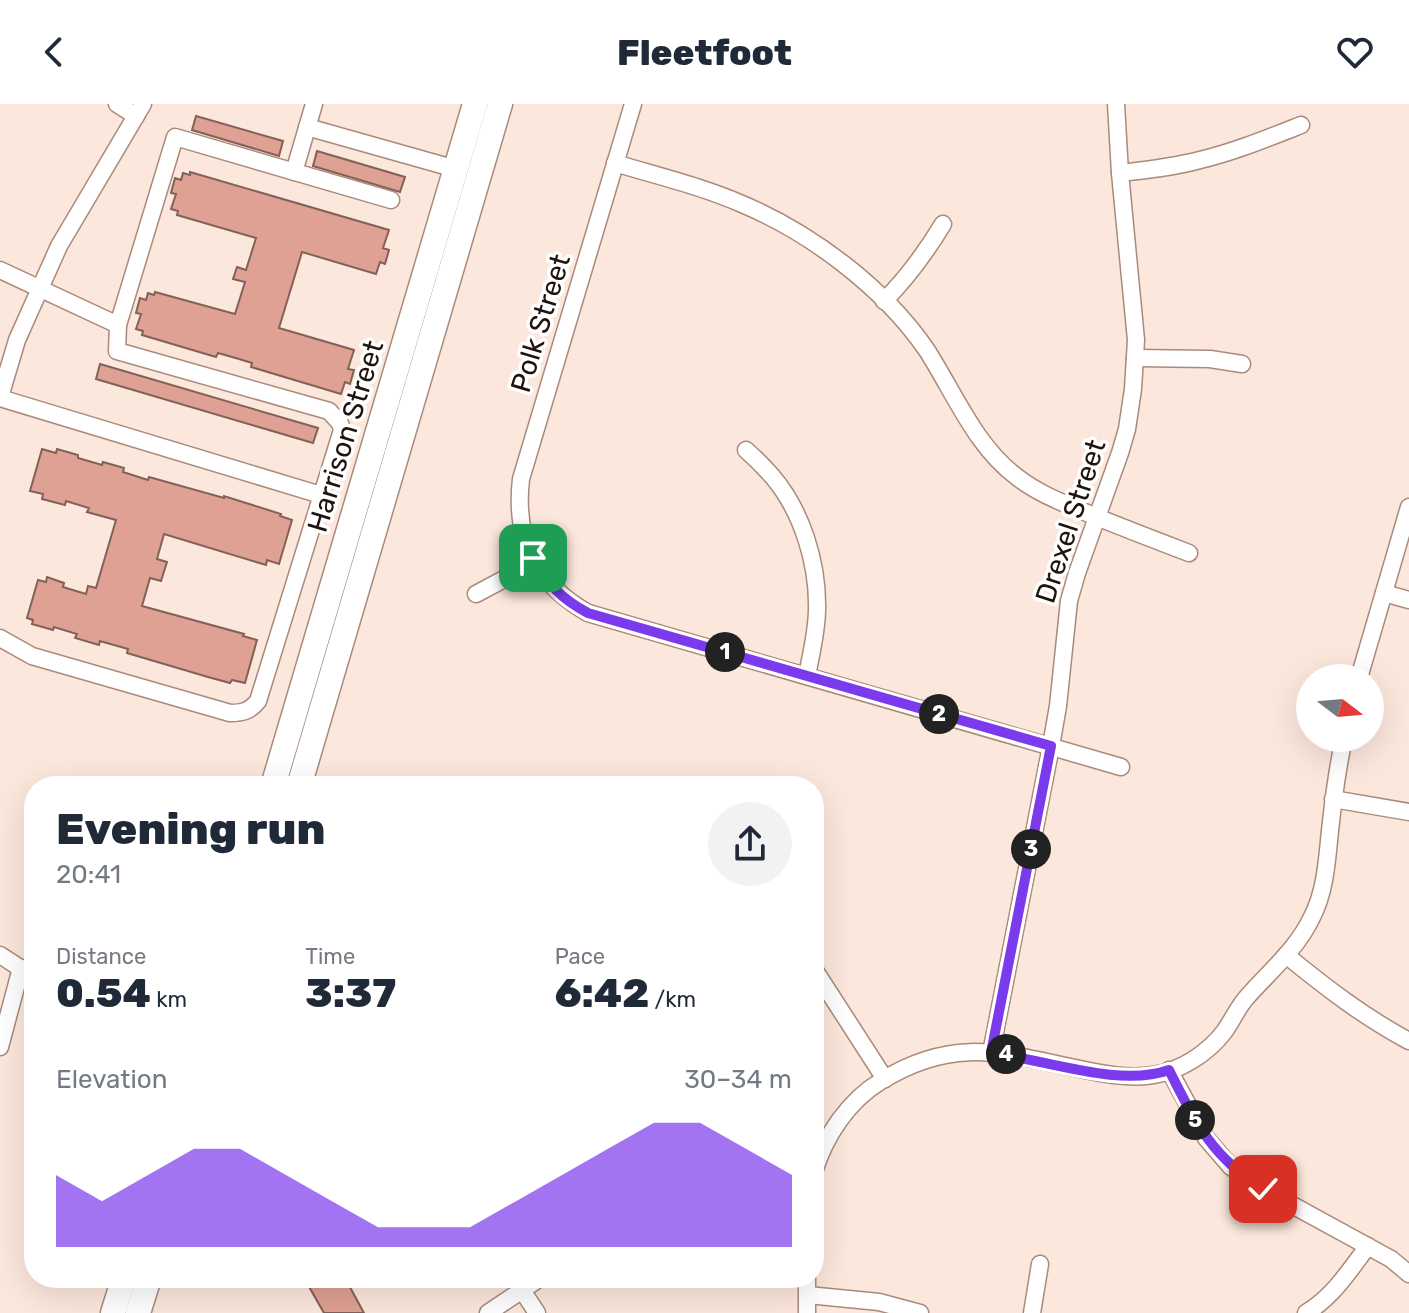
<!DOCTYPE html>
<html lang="en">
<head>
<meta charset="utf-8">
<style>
	:root { --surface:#fff; --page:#f2f2f3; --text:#1f2937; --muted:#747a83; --accent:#7c3aed }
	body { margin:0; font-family:Rubik,sans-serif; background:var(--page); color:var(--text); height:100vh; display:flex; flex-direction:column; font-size:30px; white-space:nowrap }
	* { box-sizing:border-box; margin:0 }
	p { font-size:26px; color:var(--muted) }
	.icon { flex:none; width:44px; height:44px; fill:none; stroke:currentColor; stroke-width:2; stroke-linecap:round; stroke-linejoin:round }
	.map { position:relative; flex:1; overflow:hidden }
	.drawer { position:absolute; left:24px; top:672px; width:800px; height:512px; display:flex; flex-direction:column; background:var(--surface); border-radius:32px; box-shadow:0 8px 32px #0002 }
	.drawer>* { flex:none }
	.needle { width:52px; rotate:106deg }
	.controls { position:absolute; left:1296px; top:560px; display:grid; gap:16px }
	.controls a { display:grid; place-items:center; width:88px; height:88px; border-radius:50%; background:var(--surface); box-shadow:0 8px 32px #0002; font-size:40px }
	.pin { position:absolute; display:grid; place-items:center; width:68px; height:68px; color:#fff; margin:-34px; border-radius:16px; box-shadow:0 4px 12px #0006 }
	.km { position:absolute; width:40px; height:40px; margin:-20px; border-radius:50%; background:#222; color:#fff; font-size:22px; line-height:40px; text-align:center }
	.round { display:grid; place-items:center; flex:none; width:84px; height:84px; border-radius:42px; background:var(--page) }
	.head { display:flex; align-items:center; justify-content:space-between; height:136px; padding:0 32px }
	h1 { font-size:44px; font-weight:800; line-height:60px }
	.figures { display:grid; grid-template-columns:repeat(3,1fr); gap:12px; height:136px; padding:8px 32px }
	.figures div { display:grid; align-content:center }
	.figures b { font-size:40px; font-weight:800 }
	.figures small { font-size:22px; font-weight:400 }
	.figures p { font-size:22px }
	.chart { height:224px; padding:16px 32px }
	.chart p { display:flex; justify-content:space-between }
	.chart svg { width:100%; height:144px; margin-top:8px; fill:var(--accent); opacity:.7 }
	header { display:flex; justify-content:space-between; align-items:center; height:104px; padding:0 32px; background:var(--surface); font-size:36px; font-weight:800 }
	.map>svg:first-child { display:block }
	.building { fill:#dfa193; stroke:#826159; stroke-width:2 }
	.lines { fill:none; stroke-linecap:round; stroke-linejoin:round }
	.street-casing { stroke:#aa8a7a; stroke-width:19 }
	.primary-casing { stroke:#aa8a7a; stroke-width:27 }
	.street { stroke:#fff; stroke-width:16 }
	.primary { stroke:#fff; stroke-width:24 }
	.route-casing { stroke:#fff; stroke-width:16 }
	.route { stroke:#7c3aed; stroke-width:10 }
	.labels { text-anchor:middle; stroke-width:7; stroke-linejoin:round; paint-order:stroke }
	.street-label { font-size:28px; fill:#1f130d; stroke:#fff }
</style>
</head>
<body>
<header><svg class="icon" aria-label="back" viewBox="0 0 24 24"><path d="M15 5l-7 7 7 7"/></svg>Fleetfoot<svg class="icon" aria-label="heart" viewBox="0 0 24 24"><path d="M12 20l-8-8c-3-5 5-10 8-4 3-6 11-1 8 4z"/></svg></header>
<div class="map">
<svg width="1409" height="1209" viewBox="0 0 1409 1209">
	<rect width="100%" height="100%" fill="#fce7dc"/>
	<g class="building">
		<polygon points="196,12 283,37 279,52 192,26"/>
		<polygon points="317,47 405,73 400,88 313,62"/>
		<polygon points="190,68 389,126 383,144 389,146 385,160 380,158 376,170 302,148 279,224 354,246 348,265 354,266 350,280 345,278 341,290 251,263 252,259 239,255 218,249 216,253 142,231 143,227 136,225 141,210 136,209 140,194 146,196 148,189 154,191 155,188 235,210 245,178 233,175 237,163 246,166 256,134 177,111 178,107 171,105 176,90 171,89 175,74 181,76 183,69 190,71"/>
		<polygon points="100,260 318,324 313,339 96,275"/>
		<polygon points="42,345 56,349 57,345 78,351 78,354 102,361 103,358 124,364 123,368 148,376 149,373 224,394 224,392 281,410 280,412 292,416 279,460 267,456 266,461 164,430 157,455 167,458 161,477 150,474 142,502 244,530 243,532 257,536 245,579 232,576 230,579 208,573 127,549 128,545 100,537 99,541 75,534 77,530 54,523 53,526 32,520 33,516 27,514 38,476 46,478 47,473 64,479 63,483 86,490 88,482 96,484 116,416 87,408 89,404 66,397 65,401 42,395 43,390 30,387"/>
		<polygon points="304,1174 345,1174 364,1209 324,1209"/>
	</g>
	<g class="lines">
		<g class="street-casing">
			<g id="street">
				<polyline points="117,0 136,12"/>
				<path d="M633,0L521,375C514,435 535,479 588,509L1121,663"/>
				<polyline points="307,23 456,65"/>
				<path d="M615,59C657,72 701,82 742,100C811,129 883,183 926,245C954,288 975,342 1017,373C1037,389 1063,399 1087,409C1121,423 1155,436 1189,449"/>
				<polyline points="294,68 314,0"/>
				<path d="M1120,69C1147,66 1174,63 1200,56C1234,48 1268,34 1301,21"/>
				<path d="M0,166L118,221L117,247L329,307L340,319L342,326L258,597C250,607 243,609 230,609L32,552L0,534"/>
				<path d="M884,197C908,173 926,148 943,120"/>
				<polyline points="118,221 175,33 391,96"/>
				<polyline points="1135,254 1210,255 1242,260"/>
				<polyline points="0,293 17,236 59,142 143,0"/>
				<polyline points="0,294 321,391"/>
				<path d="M746,346C755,354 764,363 772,372C802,407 818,459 817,505C817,527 811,550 807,572"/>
				<polyline points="1384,489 1409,496"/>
				<polyline points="476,490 519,467 533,454"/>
				<polyline points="1359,574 1409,403"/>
				<polyline points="1333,695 1409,708"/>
				<polyline points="0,851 34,873"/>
				<path d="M1286,851C1325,883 1364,913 1409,937"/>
				<polyline points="814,865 885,975"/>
				<polyline points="0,943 21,864"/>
				<polyline points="991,949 1051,642 1058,602 1069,497 1077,469 1120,349 1127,325 1133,285 1136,236 1120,69 1116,0"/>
				<polyline points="1169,966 1206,1034 1231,1063 1263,1085 1391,1155 1409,1170"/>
				<path d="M814,1068C825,1032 848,997 881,977C954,932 1002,949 1080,965C1104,970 1128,975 1153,971C1180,967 1207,950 1224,928C1232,917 1238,903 1247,893C1270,867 1297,845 1312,813C1327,784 1327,750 1331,718C1334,690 1338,662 1344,634"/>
				<polyline points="514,1174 537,1209"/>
				<polyline points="808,1191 879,1198 920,1209"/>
				<polyline points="488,1209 540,1174"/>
				<polyline points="807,1209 807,1174"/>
				<polyline points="1032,1209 1040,1160"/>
				<path d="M1306,1209C1333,1193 1349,1167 1368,1142"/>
			</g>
		</g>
		<g class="primary-casing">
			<g id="primary">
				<polyline points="273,682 475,0"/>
				<polyline points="299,682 500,0"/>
				<polyline points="113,1209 124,1174"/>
				<polyline points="138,1209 149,1174"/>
			</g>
		</g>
		<use href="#street" class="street"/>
		<use href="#primary" class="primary"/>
	</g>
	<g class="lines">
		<g class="route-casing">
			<path id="route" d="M533,454C549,481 560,494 588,509L1051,642L991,949C1044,955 1119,984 1169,966C1196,1019 1211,1052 1263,1085"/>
		</g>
		<use href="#route" class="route"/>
	</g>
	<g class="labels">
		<g class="street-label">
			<text transform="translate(540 219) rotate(-73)" y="10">Polk Street</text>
			<text transform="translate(345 332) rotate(-73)" y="10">Harrison Street</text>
			<text transform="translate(1070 417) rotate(-72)" y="10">Drexel Street</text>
		</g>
	</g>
</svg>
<div class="controls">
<a><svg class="needle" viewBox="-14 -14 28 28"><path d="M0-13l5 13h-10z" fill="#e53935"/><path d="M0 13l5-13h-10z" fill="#747a83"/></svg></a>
</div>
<div class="pin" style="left:533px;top:454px;background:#1e9e55"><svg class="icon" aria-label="arrive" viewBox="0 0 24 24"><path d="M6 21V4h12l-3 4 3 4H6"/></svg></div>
<div class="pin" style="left:1263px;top:1085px;background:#d93025"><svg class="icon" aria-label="check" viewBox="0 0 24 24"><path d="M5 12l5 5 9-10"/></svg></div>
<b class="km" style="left:725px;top:548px">1</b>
<b class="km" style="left:939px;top:610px">2</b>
<b class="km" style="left:1031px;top:745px">3</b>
<b class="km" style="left:1006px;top:950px">4</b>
<b class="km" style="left:1195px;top:1016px">5</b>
<section class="drawer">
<div class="head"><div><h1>Evening run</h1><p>20:41</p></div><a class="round"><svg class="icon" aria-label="share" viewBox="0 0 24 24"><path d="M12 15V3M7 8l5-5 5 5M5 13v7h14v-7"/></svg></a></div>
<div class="figures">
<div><p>Distance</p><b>0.54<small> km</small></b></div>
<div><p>Time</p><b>3:37</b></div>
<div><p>Pace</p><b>6:42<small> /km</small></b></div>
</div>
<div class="chart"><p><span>Elevation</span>30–34 m</p>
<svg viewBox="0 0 160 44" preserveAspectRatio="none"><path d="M0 44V22L10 30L20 22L30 14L40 14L50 22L60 30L70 38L80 38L90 38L100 30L110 22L120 14L130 6L140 6L150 14L160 22V44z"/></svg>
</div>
</section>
</div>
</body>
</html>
